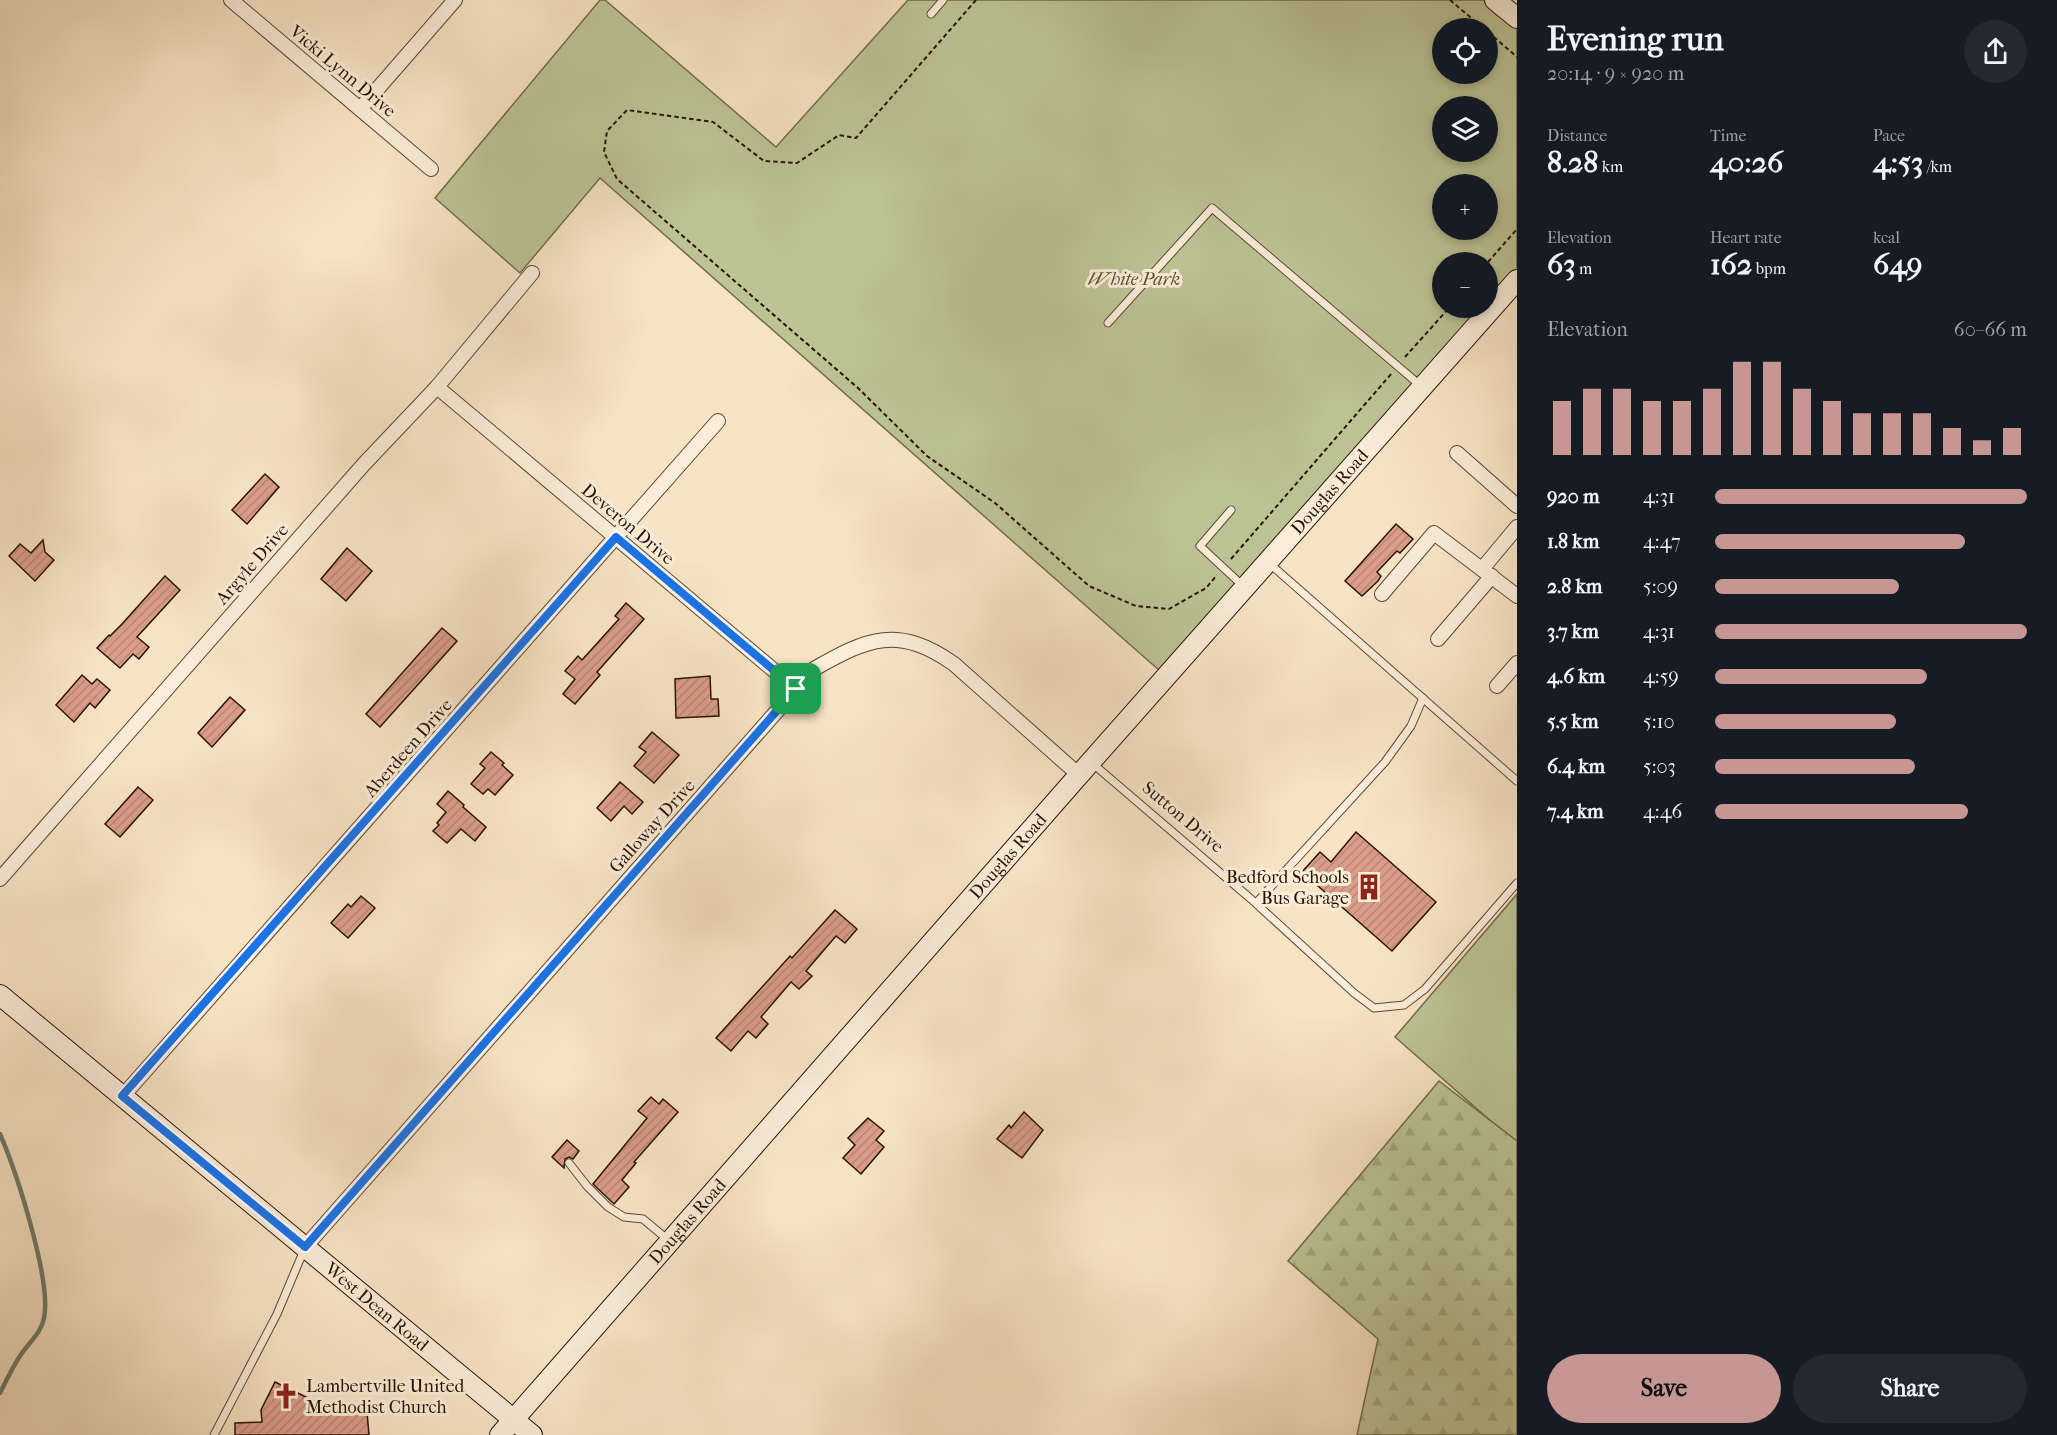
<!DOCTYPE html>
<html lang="en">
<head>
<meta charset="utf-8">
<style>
	:root { --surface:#171b24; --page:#242831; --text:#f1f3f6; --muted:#9ea1a6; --accent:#c59692 }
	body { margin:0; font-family:"IM FELL French Canon",serif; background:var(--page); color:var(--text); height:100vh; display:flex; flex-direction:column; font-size:22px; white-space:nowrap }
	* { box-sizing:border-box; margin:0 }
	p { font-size:20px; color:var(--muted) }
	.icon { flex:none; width:33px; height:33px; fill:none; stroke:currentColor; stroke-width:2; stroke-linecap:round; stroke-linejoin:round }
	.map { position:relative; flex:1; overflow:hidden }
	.drawer { display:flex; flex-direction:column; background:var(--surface); width:540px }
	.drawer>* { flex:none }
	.buttons { position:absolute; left:1432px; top:18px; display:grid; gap:12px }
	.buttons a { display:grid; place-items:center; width:66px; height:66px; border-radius:50%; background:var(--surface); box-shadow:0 3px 9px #0003; font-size:30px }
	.pin { position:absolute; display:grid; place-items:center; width:51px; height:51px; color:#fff; margin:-26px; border-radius:12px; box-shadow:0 3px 9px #0006 }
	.round { display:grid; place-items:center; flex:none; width:63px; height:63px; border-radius:32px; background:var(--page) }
	.headline { display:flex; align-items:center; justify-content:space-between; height:102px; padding:0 30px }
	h1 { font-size:33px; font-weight:700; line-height:45px }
	.stats { display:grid; grid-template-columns:repeat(3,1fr); gap:9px; height:102px; padding:6px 30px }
	.stats div { display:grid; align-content:center }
	.stats b { font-size:30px; font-weight:700 }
	.stats small { font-size:16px; font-weight:400 }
	.stats p { font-size:16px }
	.chart { height:168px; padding:12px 30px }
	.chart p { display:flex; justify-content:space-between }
	.chart svg { width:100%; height:108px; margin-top:6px; stroke:var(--accent); stroke-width:6 }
	.primary-button { display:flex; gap:12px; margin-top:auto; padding:12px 30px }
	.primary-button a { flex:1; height:69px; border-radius:36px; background:var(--accent); color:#111; font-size:24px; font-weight:700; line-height:69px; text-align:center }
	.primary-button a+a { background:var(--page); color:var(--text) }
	ul { padding:0 30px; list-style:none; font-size:20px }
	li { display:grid; grid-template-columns:96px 72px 1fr; align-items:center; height:45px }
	li i { height:15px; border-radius:8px; background:var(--accent) }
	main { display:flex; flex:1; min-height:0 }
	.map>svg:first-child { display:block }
	.green { fill:#bcc496; stroke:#736b4c; stroke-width:1.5; fill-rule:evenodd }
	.forest { fill:url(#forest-firs); stroke:#736b4c; stroke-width:1.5 }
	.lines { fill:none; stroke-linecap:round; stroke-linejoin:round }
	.stream { stroke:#6f7a6d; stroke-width:4.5 }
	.building { fill:url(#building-hatch); stroke:#2a1203; stroke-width:1.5 }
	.lane-casing { stroke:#5e4634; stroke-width:9 }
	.street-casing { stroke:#5e4634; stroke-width:16 }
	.secondary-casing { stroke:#2a1203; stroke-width:22 }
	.path { stroke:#2a1203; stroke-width:2; stroke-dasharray:4.5 3; stroke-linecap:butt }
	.lane { stroke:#faedd9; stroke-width:7 }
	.street { stroke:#faedd9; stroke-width:14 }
	.secondary { stroke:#faedd9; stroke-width:20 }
	.route-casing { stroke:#fff; stroke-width:12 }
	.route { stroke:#1a73e8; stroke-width:8 }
	.labels { text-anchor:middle; stroke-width:6; stroke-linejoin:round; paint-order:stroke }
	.street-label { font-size:18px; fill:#2a1203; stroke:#faedd9 }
	.park-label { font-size:18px; font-style:italic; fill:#5d5036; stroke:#faedd9 }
	.poi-label { font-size:18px; fill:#2a1203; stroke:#faedd9; text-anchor:end }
</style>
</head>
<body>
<main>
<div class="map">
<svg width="1517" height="1435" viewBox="0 0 1517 1435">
	<defs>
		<pattern id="forest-firs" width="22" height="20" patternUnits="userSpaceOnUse" patternTransform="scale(1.5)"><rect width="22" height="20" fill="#bcc496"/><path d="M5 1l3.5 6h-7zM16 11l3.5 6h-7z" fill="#a2a780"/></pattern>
		<pattern id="building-hatch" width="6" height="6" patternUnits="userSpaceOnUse" patternTransform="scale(1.5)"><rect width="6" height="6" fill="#da9d8a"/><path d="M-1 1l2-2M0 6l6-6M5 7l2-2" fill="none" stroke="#bb8675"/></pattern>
	</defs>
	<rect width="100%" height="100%" fill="#f8e4c5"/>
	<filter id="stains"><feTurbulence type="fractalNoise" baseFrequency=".00333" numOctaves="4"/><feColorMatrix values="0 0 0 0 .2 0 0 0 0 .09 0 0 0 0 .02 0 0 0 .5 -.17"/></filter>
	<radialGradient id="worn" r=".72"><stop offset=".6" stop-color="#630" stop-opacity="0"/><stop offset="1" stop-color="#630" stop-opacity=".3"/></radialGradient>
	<g class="green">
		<path d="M600,0H605L776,147L908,0H1495L1517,18V271L1488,303V262H1443V308H1483L1160,671L600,178L520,273L435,198ZM1443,28H1488V74H1443ZM1443,106H1488V152H1443ZM1443,184H1488V230H1443Z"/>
		<polygon points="1517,894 1517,1144 1395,1037"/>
	</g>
	<polygon class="forest" points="1439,1081 1517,1141 1517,1435 1357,1435 1378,1339 1288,1261"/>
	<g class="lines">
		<path class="stream" d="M0,1134C16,1171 52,1281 44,1318C41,1334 28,1343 20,1356C12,1368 6,1381 0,1393"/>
	</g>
	<g class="building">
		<polygon points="265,474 279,487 247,524 232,510"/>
		<polygon points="1396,524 1413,539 1400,553 1397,551 1392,556 1377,572 1381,576 1378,581 1362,596 1345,581"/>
		<polygon points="43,540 45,552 54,560 35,581 9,556 20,544 31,553"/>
		<polygon points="347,548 372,571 346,601 321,579"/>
		<polygon points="165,576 180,590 137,637 149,647 139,659 133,654 120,668 97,648 109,635 110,636 122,624"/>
		<polygon points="626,603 644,619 597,672 600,675 575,704 563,694 575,679 565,671 578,656 582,660 619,619 615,616"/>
		<polygon points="442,628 457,641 380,727 366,714"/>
		<polygon points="82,675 92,684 97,679 110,690 95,708 90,703 74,722 56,705"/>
		<polygon points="710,676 711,699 718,699 719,716 676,718 675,679"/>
		<polygon points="230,697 245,710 212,747 198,733"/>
		<polygon points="652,732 679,755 654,783 634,766 646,752 639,747"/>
		<polygon points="491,752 504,763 502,765 513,775 495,795 488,789 483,794 471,784 485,768 480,764"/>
		<polygon points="620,782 643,802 632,814 624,806 611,821 597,808"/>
		<polygon points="138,787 153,800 120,837 105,824"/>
		<polygon points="448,791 464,805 463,807 486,827 475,841 461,829 447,843 433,831 439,825 437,823 446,812 437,804"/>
		<polygon points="1356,832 1436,902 1392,951 1302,872 1320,852 1331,862"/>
		<polygon points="361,896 375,908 348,938 331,923 348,904 351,907"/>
		<polygon points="835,910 857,929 845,943 836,936 806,971 812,976 799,989 791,982 761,1017 768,1024 756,1038 748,1031 731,1051 716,1038 790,956 792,958"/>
		<polygon points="651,1097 659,1104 663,1099 678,1112 634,1162 636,1163 622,1180 629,1187 614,1204 593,1184 647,1118 638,1111"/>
		<polygon points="1024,1112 1043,1130 1022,1158 997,1139 1009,1125 1011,1128"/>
		<polygon points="868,1118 884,1131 876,1140 884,1147 861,1174 843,1158 855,1145 848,1138"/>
		<polygon points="567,1140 579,1151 573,1159 569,1157 565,1159 564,1168 552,1157"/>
		<polygon points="275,1382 341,1414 367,1412 369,1435 235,1435 235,1423 262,1422 261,1410"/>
	</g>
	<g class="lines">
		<g class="lane-casing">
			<g id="lane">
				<polyline points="931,14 943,0"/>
				<polyline points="1108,323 1212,208 1421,386"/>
				<polyline points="1231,510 1200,546 1243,586"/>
				<polyline points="1270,564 1517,781"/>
				<polyline points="1092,763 1251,899 1354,993 1374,1008 1404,1005 1425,989 1517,883"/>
				<polyline points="1256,903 1385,762 1411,726 1423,698"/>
				<polyline points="569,1163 587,1186 608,1207 624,1217 643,1219 667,1239"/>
				<polyline points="214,1435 277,1314 304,1250"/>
			</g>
		</g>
		<g class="street-casing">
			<g id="street">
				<polyline points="231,0 431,169"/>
				<polyline points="360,109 455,0"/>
				<polyline points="437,387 796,689"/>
				<polyline points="1457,453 1517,506"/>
				<polyline points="1482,569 1517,527"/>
				<polyline points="1382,594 1434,533 1517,596"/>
				<polyline points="1438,639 1492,576"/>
				<polyline points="1497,686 1517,663"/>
				<polyline points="0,879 364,464 437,387 532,273"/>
				<polyline points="122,1097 718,421"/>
				<path d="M305,1247L814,669C868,638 898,625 954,664L1079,775"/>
			</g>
		</g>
		<g class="secondary-casing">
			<g id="secondary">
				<polyline points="1495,0 1517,18"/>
				<path id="s1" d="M0,995L532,1435"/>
				<path id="s2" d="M500,1435L1079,775L1517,280"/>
			</g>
		</g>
		<g class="path">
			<polyline points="976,0 856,138 839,135 797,163 764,161 713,122 627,110 607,131 604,152 617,179 858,388 927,456 995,503 1089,586 1136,606 1169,609 1206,588 1217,575"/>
			<polyline points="1450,0 1483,28"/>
			<polyline points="1488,32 1517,57"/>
			<polyline points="1488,262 1517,229"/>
			<polyline points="1405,357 1449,308"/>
			<polyline points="1231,559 1392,373"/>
		</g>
		<use href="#lane" class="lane"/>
		<use href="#street" class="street"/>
		<use href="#secondary" class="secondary"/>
	</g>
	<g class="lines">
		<g class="route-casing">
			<polygon id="route" points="616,537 796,689 305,1247 122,1096"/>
		</g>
		<use href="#route" class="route"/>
	</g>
	<defs>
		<g id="building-bare" transform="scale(2.07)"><path d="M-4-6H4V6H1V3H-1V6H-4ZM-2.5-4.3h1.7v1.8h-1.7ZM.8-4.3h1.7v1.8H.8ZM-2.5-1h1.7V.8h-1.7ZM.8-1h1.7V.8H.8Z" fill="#8f2418" stroke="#faedd9" stroke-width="2.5" paint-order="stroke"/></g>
		<g id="church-bare" transform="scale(2.07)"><path d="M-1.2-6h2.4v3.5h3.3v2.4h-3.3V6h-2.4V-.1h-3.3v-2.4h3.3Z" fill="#8f2418" stroke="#faedd9" stroke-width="2.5" paint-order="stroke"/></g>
	</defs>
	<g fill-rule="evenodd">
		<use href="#building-bare" x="1369" y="887"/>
		<use href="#church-bare" x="286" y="1396"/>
	</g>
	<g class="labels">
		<g class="street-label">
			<text transform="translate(343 71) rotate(40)" y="6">Vicki Lynn Drive</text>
			<text dy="6" stroke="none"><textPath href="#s2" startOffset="1256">Douglas Road</textPath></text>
			<text transform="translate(628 524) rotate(40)" y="6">Deveron Drive</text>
			<text transform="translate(252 564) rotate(-49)" y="6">Argyle Drive</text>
			<text transform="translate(408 748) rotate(-49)" y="6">Aberdeen Drive</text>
			<text transform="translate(1183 817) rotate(40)" y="6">Sutton Drive</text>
			<text transform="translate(652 826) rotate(-48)" y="6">Galloway Drive</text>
			<text dy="6" stroke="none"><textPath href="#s2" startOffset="770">Douglas Road</textPath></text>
			<text dy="6" stroke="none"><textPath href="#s2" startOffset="284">Douglas Road</textPath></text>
			<text dy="6" stroke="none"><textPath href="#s1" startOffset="489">West Dean Road</textPath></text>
		</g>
		<g class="park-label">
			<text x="1134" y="285">White Park</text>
		</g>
		<g class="poi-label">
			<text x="1349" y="883">Bedford Schools<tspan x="1349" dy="21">Bus Garage</tspan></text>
			<text x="306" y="1392" text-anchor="start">Lambertville United<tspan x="306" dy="21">Methodist Church</tspan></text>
		</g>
	</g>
	<rect width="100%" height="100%" filter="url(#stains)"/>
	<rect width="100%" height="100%" fill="url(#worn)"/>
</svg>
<div class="buttons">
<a><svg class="icon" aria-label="locate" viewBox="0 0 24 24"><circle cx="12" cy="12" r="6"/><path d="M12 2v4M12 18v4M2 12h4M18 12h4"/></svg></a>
<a><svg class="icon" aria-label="layers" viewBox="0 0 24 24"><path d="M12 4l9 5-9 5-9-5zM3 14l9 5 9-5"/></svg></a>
<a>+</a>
<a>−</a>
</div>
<div class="pin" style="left:796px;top:689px;background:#1e9e55"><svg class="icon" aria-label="arrive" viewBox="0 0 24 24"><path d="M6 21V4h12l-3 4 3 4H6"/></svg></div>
</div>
<section class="drawer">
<div class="headline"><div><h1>Evening run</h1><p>20:14 · 9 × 920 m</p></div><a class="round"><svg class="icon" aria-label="share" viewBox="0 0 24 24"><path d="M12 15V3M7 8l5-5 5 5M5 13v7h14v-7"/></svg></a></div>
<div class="stats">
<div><p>Distance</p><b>8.28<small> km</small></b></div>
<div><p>Time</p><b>40:26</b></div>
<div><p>Pace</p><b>4:53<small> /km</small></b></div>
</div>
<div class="stats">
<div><p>Elevation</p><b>63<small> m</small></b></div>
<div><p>Heart rate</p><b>162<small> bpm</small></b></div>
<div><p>kcal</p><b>649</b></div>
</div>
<div class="chart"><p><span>Elevation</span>60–66 m</p>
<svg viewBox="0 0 160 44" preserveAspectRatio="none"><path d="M5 44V22M15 44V17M25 44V17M35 44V22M45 44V22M55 44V17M65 44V6M75 44V6M85 44V17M95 44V22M105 44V27M115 44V27M125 44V27M135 44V33M145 44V38M155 44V33"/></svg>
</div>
<ul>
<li><b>920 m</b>4:31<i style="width:100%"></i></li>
<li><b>1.8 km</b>4:47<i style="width:80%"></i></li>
<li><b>2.8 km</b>5:09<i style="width:59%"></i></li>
<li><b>3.7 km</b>4:31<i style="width:100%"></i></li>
<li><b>4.6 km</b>4:59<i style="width:68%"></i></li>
<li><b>5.5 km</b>5:10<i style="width:58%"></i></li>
<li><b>6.4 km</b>5:03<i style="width:64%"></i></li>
<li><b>7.4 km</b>4:46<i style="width:81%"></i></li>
</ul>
<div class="primary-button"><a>Save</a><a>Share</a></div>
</section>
</main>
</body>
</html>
